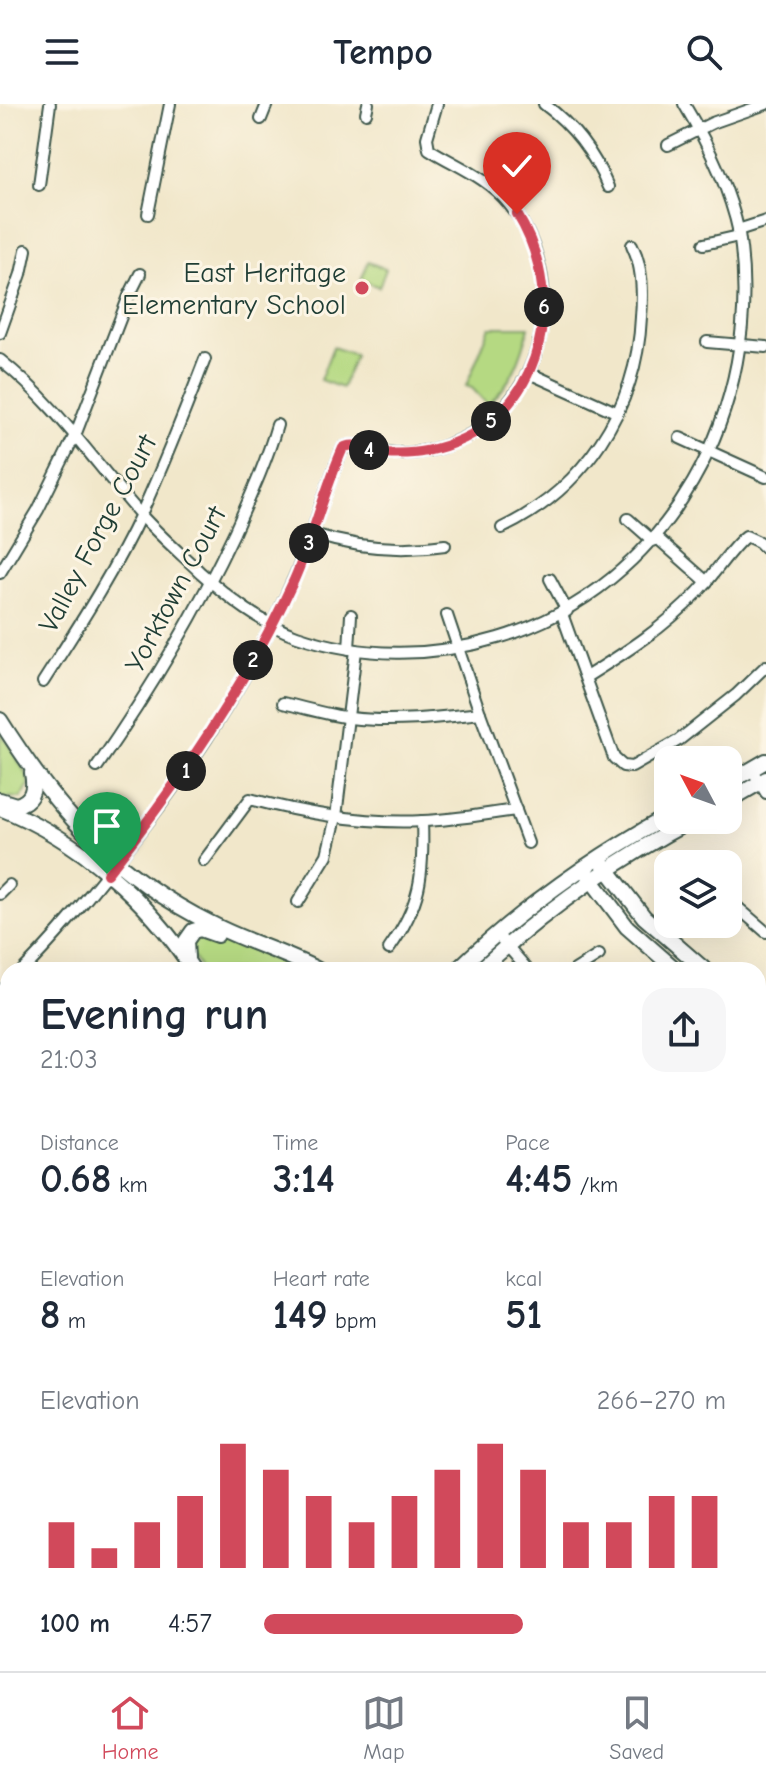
<!DOCTYPE html>
<html lang="en">
<head>
<meta charset="utf-8">
<style>
	:root { --surface:#fff; --page:#f6f6f7; --text:#1f2937; --muted:#747a83; --line:#e0e1e3; --accent:#d1495b }
	body { margin:0; font-family:"Comic Neue",sans-serif; background:var(--page); color:var(--text); height:100vh; display:flex; flex-direction:column; font-size:30px; white-space:nowrap }
	* { box-sizing:border-box; margin:0 }
	p { font-size:26px; color:var(--muted) }
	.icon { flex:none; width:44px; height:44px; fill:none; stroke:currentColor; stroke-width:2; stroke-linecap:round; stroke-linejoin:round }
	.map { position:relative; flex:1; overflow:hidden }
	.side { position:absolute; left:0px; top:858px; width:766px; height:710px; display:flex; flex-direction:column; background:var(--surface); border-radius:24px 24px 0 0; box-shadow:0 8px 32px #0002 }
	.side>* { flex:none }
	.needle { width:52px; rotate:311deg }
	.fabs { position:absolute; left:654px; top:642px; display:grid; gap:16px }
	.fabs a { display:grid; place-items:center; width:88px; height:88px; border-radius:16px; background:var(--surface); box-shadow:0 8px 32px #0002; font-size:40px }
	.pin { position:absolute; display:grid; place-items:center; width:68px; height:68px; color:#fff; margin:-82px -34px; border-radius:50% 50% 50% 0; rotate:-45deg; box-shadow:0 0 8px #0007 }
	.pin .icon { rotate:45deg }
	.km { position:absolute; width:40px; height:40px; margin:-20px; border-radius:50%; background:#222; color:#fff; font-size:22px; line-height:40px; text-align:center }
	.round { display:grid; place-items:center; flex:none; width:84px; height:84px; border-radius:24px; background:var(--page) }
	.overview { display:flex; align-items:center; justify-content:space-between; height:136px; padding:0 40px }
	h1 { font-size:44px; font-weight:700; line-height:60px }
	.stats { display:grid; grid-template-columns:repeat(3,1fr); gap:12px; height:136px; padding:8px 40px }
	.stats div { display:grid; align-content:center }
	.stats b { font-size:40px; font-weight:700 }
	.stats small { font-size:22px; font-weight:400 }
	.stats p { font-size:22px }
	.chart { height:224px; padding:16px 40px }
	.chart p { display:flex; justify-content:space-between }
	.chart svg { width:100%; height:144px; margin-top:8px; stroke:var(--accent); stroke-width:6 }
	ul { padding:0 40px; list-style:none; font-size:26px }
	li { display:grid; grid-template-columns:128px 96px 1fr; align-items:center; height:60px }
	li i { height:20px; border-radius:10px; background:var(--accent) }
	header { display:flex; justify-content:space-between; align-items:center; height:104px; padding:0 40px; background:var(--surface); font-size:36px; font-weight:700 }
	.dock { display:flex; justify-content:space-around; align-items:center; height:112px; border-top:2px solid var(--line); background:var(--surface); font-size:22px; color:var(--muted) }
	.dock a { display:grid; justify-items:center; gap:4px }
	.dock .active { color:var(--accent) }
	.map>svg:first-child { display:block }
	.green { fill:#b5d982; stroke:#6a8b5b; stroke-width:2 }
	.lines { fill:none; stroke-linecap:round; stroke-linejoin:round }
	.street-casing { stroke:#3e564a; stroke-width:14 }
	.secondary-casing { stroke:#3e564a; stroke-width:18 }
	.primary-casing { stroke:#3e564a; stroke-width:20 }
	.street { stroke:#fff; stroke-width:10 }
	.secondary { stroke:#fff; stroke-width:14 }
	.primary { stroke:#fff; stroke-width:16 }
	.route-casing { stroke:#fff; stroke-width:16 }
	.route { stroke:#d1495b; stroke-width:10 }
	.poi-dot { fill:#d1495b; stroke:#fcf5e5; stroke-width:3 }
	.labels { text-anchor:middle; stroke-width:6; stroke-linejoin:round; paint-order:stroke }
	.poi-label { font-size:28px; fill:#1f3d34; stroke:#fcf5e5; text-anchor:end }
	.street-label { font-size:28px; fill:#1f3d34; stroke:#fcf5e5 }
</style>
</head>
<body>
<header><svg class="icon" aria-label="menu" viewBox="0 0 24 24"><path d="M4 6h16M4 12h16M4 18h16"/></svg>Tempo<svg class="icon" aria-label="search" viewBox="0 0 24 24"><circle cx="10" cy="10" r="6"/><path d="M15 15l6 6"/></svg></header>
<div class="map">
<svg width="766" height="1567" viewBox="0 0 766 1567">
	<rect width="100%" height="100%" fill="#fcf5e5"/>
	<filter id="ink" filterUnits="userSpaceOnUse"><feTurbulence type="fractalNoise" baseFrequency=".0125" numOctaves="2"/><feDisplacementMap in="SourceGraphic" scale="16" xChannelSelector="R" yChannelSelector="G"/><feConvolveMatrix kernelMatrix="1 2 1 2 8 2 1 2 1" color-interpolation-filters="sRGB"/></filter>
	<filter id="wash" filterUnits="userSpaceOnUse"><feTurbulence type="fractalNoise" baseFrequency=".006" numOctaves="4" result="noise"/><feDisplacementMap in="SourceGraphic" scale="32" xChannelSelector="R" yChannelSelector="G"/><feGaussianBlur stdDeviation="1.8" result="paint"/><feColorMatrix in="noise" values="0 0 0 0 0 0 0 0 0 0 0 0 0 0 0 0 0 1.4 0 .05"/><feComposite in="paint" operator="in"/></filter>
	<g filter="url(#wash)">
		<rect width="100%" height="100%" fill="#f1e7ca"/>
		<g class="green">
			<polygon points="368,158 386,165 379,183 361,176"/>
			<path d="M490,223H529C522,253 512,279 488,301L472,284L466,282Z"/>
			<polygon points="333,243 355,251 342,284 320,276"/>
			<polygon points="0,627 27,671 29,681 21,694 0,693"/>
			<polygon points="208,831 236,841 263,847 302,866 201,866 191,850 190,840 197,832"/>
		</g>
	</g>
	<g filter="url(#ink)">
		<g class="lines">
			<g class="street-casing">
				<g id="street">
					<path d="M544,0C574,22 594,49 608,83"/>
					<polyline points="366,9 368,0"/>
					<polyline points="261,15 267,0"/>
					<polyline points="668,41 712,19 766,0"/>
					<polyline points="39,81 50,0"/>
					<polyline points="148,110 170,0"/>
					<polyline points="738,126 766,117"/>
					<polyline points="704,140 739,132"/>
					<polyline points="0,229 21,170 26,146"/>
					<polyline points="707,238 766,243"/>
					<path d="M0,256C56,300 94,358 141,411C160,432 181,450 201,469C229,494 260,519 297,532C362,554 432,554 498,534C669,484 766,303 739,129C729,82 708,40 684,0"/>
					<polyline points="529,269 618,309"/>
					<polyline points="680,334 766,373"/>
					<polyline points="628,415 653,437"/>
					<path d="M502,424C584,385 637,305 641,213C643,189 643,163 632,141"/>
					<path d="M313,430C357,444 399,448 445,441"/>
					<polyline points="656,433 707,478"/>
					<polyline points="0,469 38,406 76,329 129,192 140,170"/>
					<polyline points="550,475 567,507"/>
					<polyline points="562,510 614,654 623,662 632,663 679,636 736,591 766,562"/>
					<polyline points="447,511 480,609 528,739"/>
					<polyline points="349,545 351,511"/>
					<path d="M586,573C626,548 664,524 697,489C711,475 732,442 746,432L759,438L766,445"/>
					<path d="M43,578C78,523 114,468 142,408C165,358 185,307 205,255"/>
					<path d="M283,599C305,604 328,611 350,614C393,619 437,614 480,609"/>
					<path d="M97,663C149,588 195,512 234,429C250,393 266,359 277,321"/>
					<polyline points="752,666 766,689"/>
					<path d="M204,757L250,695C306,710 365,720 423,717C454,716 485,710 516,706"/>
					<polyline points="0,790 9,781"/>
					<polyline points="728,795 766,828"/>
					<polyline points="298,798 327,751 336,713 356,546"/>
					<polyline points="497,830 528,866"/>
					<path d="M389,845C421,800 424,771 422,717"/>
					<path d="M23,866C56,833 85,797 114,761C186,673 248,578 294,474C313,432 324,386 343,344C356,337 380,349 396,349C416,350 437,346 455,338C548,299 571,175 509,100C487,73 458,63 429,45L427,34L437,0"/>
					<polyline points="575,866 599,851"/>
					<polyline points="0,889 8,881"/>
					<polyline points="0,985 8,978"/>
					<polyline points="0,1193 8,1194"/>
					<polyline points="0,1261 8,1262"/>
					<polyline points="0,1326 8,1327"/>
					<polyline points="0,1488 8,1475"/>
					<polyline points="162,1560 171,1567"/>
					<polyline points="700,1560 709,1567"/>
					<polyline points="262,1567 268,1560"/>
				</g>
			</g>
			<g class="secondary-casing">
				<g id="secondary">
					<path d="M0,616C58,708 113,771 212,820C246,838 284,848 318,866"/>
					<polyline points="728,679 766,657"/>
					<path d="M0,696L16,701C33,697 35,684 32,669"/>
					<polyline points="728,697 766,675"/>
					<path d="M0,704C78,735 148,795 193,866"/>
					<polyline points="603,760 644,813 705,866"/>
					<polyline points="587,770 627,823 676,866"/>
					<polyline points="187,854 186,837 193,827 200,825 217,831"/>
					<path d="M457,866C520,805 591,755 668,712"/>
					<path d="M480,866C544,807 614,757 692,716"/>
					<polyline points="758,911 766,918"/>
					<polyline points="758,934 766,940"/>
					<polyline points="20,1567 25,1560"/>
					<polyline points="38,1567 43,1560"/>
				</g>
			</g>
			<g class="primary-casing">
				<g id="primary">
					<polyline points="758,1100 766,1090"/>
					<polyline points="758,1128 766,1119"/>
					<polyline points="359,1567 365,1560"/>
					<polyline points="384,1567 390,1560"/>
				</g>
			</g>
			<use href="#street" class="street"/>
			<use href="#secondary" class="secondary"/>
			<use href="#primary" class="primary"/>
		</g>
	</g>
	<g class="lines" filter="url(#ink)">
		<g class="route-casing">
			<path id="route" d="M107,770C180,677 245,583 294,476C313,433 324,387 343,344C355,337 370,347 384,349C398,350 412,350 426,347C539,325 572,200 517,110"/>
		</g>
		<use href="#route" class="route"/>
	</g>
	<circle class="poi-dot" cx="362" cy="184" r="8"/>
	<g class="labels">
		<g class="poi-label">
			<text x="346" y="178">East Heritage<tspan x="346" dy="32">Elementary School</tspan></text>
		</g>
		<g class="street-label">
			<text transform="translate(97 429) rotate(-62)" y="10">Valley Forge Court</text>
			<text transform="translate(175 485) rotate(-62)" y="10">Yorktown Court</text>
		</g>
	</g>
</svg>
<div class="fabs">
<a><svg class="needle" viewBox="-14 -14 28 28"><path d="M0-13l5 13h-10z" fill="#e53935"/><path d="M0 13l5-13h-10z" fill="#747a83"/></svg></a>
<a><svg class="icon" aria-label="layers" viewBox="0 0 24 24"><path d="M12 4l9 5-9 5-9-5zM3 14l9 5 9-5"/></svg></a>
</div>
<div class="pin" style="left:107px;top:770px;background:#1e9e55"><svg class="icon" aria-label="arrive" viewBox="0 0 24 24"><path d="M6 21V4h12l-3 4 3 4H6"/></svg></div>
<div class="pin" style="left:517px;top:110px;background:#d93025"><svg class="icon" aria-label="check" viewBox="0 0 24 24"><path d="M5 12l5 5 9-10"/></svg></div>
<b class="km" style="left:186px;top:667px">1</b>
<b class="km" style="left:253px;top:556px">2</b>
<b class="km" style="left:309px;top:439px">3</b>
<b class="km" style="left:369px;top:346px">4</b>
<b class="km" style="left:491px;top:317px">5</b>
<b class="km" style="left:544px;top:203px">6</b>
<section class="side">
<div class="overview"><div><h1>Evening run</h1><p>21:03</p></div><a class="round"><svg class="icon" aria-label="share" viewBox="0 0 24 24"><path d="M12 15V3M7 8l5-5 5 5M5 13v7h14v-7"/></svg></a></div>
<div class="stats">
<div><p>Distance</p><b>0.68<small> km</small></b></div>
<div><p>Time</p><b>3:14</b></div>
<div><p>Pace</p><b>4:45<small> /km</small></b></div>
</div>
<div class="stats">
<div><p>Elevation</p><b>8<small> m</small></b></div>
<div><p>Heart rate</p><b>149<small> bpm</small></b></div>
<div><p>kcal</p><b>51</b></div>
</div>
<div class="chart"><p><span>Elevation</span>266–270 m</p>
<svg viewBox="0 0 160 44" preserveAspectRatio="none"><path d="M5 44V30M15 44V38M25 44V30M35 44V22M45 44V6M55 44V14M65 44V22M75 44V30M85 44V22M95 44V14M105 44V6M115 44V14M125 44V30M135 44V30M145 44V22M155 44V22"/></svg>
</div>
<ul>
<li><b>100 m</b>4:57<i style="width:56%"></i></li>
</ul>
</section>
</div>
<nav class="dock">
<a class="active"><svg class="icon" aria-label="home" viewBox="0 0 24 24"><path d="M3 11l9-7 9 7M6 9v11h12V9"/></svg>Home</a>
<a><svg class="icon" aria-label="map" viewBox="0 0 24 24"><path d="M3 6l6-2 6 2 6-2v14l-6 2-6-2-6 2zM9 4v14M15 6v14"/></svg>Map</a>
<a><svg class="icon" aria-label="saved" viewBox="0 0 24 24"><path d="M7 4h10v16l-5-4-5 4z"/></svg>Saved</a>
</nav>
</body>
</html>
